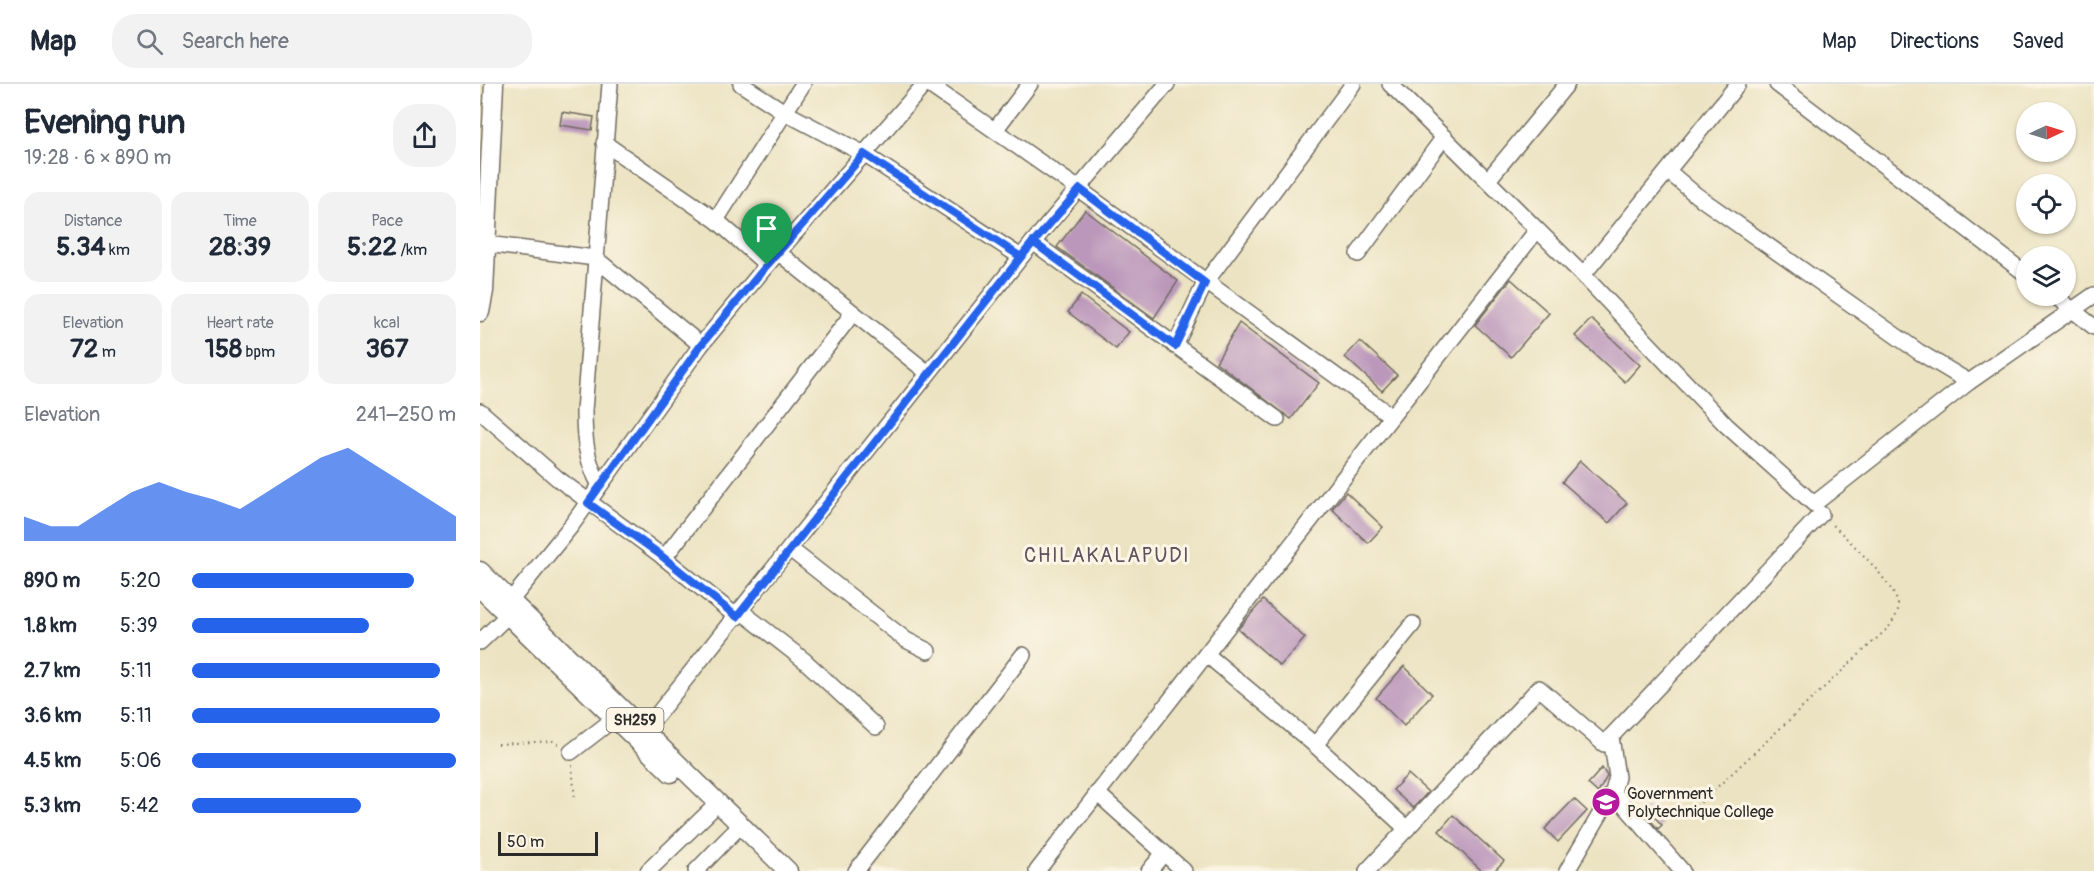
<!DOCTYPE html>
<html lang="en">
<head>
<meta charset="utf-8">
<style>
	:root { --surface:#fff; --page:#f2f2f3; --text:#1f2937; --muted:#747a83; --line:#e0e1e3; --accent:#2563eb }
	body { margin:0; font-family:Pangolin,sans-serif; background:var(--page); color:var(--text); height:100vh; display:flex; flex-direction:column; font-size:22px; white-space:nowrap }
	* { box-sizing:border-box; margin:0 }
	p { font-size:20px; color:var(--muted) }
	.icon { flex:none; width:33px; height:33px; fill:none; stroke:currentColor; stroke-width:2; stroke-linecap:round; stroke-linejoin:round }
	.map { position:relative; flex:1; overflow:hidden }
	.side { display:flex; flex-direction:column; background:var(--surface); width:480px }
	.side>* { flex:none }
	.needle { width:39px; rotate:86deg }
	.buttons { position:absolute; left:1536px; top:18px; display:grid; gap:12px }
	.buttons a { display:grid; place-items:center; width:60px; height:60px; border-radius:50%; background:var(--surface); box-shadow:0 2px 4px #0004; font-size:30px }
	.scale { position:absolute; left:18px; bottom:15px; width:100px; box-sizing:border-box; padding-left:6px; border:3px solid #2b2b2b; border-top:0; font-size:16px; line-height:21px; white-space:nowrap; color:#2b2b2b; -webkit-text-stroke:4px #fcf5e5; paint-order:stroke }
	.pin { position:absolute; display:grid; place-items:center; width:51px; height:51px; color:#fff; margin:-62px -26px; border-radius:50% 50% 50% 0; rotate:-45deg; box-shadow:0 0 6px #0007 }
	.pin .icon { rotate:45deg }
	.round { display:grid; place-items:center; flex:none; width:63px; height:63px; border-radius:24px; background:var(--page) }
	.headline { display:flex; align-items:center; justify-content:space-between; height:102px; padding:0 24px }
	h1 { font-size:33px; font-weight:800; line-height:45px }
	.figures { display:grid; grid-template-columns:repeat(3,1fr); gap:9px; height:102px; padding:6px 24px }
	.figures div { display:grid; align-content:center; border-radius:15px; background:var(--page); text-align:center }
	.figures b { font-size:26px; font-weight:800 }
	.figures small { font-size:16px; font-weight:400 }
	.figures p { font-size:16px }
	.chart { height:168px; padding:12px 24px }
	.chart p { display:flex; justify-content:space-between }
	.chart svg { width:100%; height:108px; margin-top:6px; fill:var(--accent); opacity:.7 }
	ul { padding:0 24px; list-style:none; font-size:20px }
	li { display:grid; grid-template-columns:96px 72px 1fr; align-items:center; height:45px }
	li i { height:15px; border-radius:8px; background:var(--accent) }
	header { display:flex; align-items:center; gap:36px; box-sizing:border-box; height:84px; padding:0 30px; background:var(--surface); border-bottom:2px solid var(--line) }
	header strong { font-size:28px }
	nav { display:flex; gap:33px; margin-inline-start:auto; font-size:21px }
	.search { width:420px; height:54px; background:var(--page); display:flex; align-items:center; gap:15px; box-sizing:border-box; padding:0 21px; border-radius:24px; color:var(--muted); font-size:22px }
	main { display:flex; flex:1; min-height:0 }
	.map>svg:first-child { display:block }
	.building { fill:#bb97bb }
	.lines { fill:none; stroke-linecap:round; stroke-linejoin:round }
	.minor-casing { stroke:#6f6b60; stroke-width:18 }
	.major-casing { stroke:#6f6b60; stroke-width:21 }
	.path { stroke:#6f6b60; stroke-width:2; stroke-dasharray:1.5 4.5; stroke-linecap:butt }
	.minor { stroke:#fff; stroke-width:15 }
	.major { stroke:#fff; stroke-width:18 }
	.route-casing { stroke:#fff; stroke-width:12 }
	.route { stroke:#2563eb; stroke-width:8 }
	.labels { text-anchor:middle; stroke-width:6; stroke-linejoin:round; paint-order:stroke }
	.shield { fill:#fcf5e5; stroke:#6a6863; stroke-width:1.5 }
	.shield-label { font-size:15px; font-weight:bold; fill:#2b2b2b }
	.poi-label { font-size:16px; fill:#2b2b2b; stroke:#fcf5e5; text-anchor:start }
	.quarter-label { font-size:20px; letter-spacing:1.5px; fill:#5d515d; stroke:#fcf5e5 }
</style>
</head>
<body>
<header>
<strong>Map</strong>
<div class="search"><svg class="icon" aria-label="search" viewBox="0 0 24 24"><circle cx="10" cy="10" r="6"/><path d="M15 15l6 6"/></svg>Search here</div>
<nav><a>Map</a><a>Directions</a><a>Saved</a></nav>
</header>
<main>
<section class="side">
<div class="headline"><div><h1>Evening run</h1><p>19:28 · 6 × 890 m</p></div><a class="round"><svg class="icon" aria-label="share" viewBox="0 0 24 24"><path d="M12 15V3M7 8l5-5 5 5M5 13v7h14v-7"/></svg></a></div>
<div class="figures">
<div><p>Distance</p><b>5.34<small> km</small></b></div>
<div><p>Time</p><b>28:39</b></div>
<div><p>Pace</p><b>5:22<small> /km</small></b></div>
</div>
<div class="figures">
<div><p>Elevation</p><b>72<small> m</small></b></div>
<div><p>Heart rate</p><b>158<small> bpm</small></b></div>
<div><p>kcal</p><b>367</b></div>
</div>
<div class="chart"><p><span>Elevation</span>241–250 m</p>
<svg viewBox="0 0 160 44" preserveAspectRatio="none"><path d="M0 44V34L10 38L20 38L30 31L40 24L50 20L60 24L70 27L80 31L90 24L100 17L110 10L120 6L130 13L140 20L150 27L160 34V44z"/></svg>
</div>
<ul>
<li><b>890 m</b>5:20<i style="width:84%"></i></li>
<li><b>1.8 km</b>5:39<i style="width:67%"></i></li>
<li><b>2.7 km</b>5:11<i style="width:94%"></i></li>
<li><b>3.6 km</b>5:11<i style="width:94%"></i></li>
<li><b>4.5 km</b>5:06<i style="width:100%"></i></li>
<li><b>5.3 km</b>5:42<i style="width:64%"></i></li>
</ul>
</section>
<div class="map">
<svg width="1614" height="787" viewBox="0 0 1614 787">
	<rect width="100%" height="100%" fill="#fcf5e5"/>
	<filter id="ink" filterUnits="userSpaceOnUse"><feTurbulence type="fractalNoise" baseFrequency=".0167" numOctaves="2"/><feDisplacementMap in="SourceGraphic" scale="12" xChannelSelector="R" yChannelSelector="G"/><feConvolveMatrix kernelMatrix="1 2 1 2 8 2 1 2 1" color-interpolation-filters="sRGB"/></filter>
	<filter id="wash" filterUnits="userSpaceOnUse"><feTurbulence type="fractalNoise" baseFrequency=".008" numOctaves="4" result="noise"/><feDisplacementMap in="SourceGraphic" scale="24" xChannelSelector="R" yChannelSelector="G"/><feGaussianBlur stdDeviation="1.35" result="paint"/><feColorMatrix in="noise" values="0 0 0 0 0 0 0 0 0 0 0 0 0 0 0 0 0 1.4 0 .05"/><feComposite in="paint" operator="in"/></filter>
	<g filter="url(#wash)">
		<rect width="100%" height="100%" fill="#ece3c2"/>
		<g id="blocks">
			<g class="building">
				<polygon points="82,28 114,33 112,46 80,41"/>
				<polygon points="605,126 698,197 674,234 577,163"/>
				<polygon points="1031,195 1069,229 1031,273 995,241"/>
				<polygon points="601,211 649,248 636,265 588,228"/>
				<polygon points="1111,235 1160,281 1145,298 1095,252"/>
				<polygon points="759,239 839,299 811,335 736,278"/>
				<polygon points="880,257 917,291 902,307 865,273"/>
				<polygon points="1100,377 1147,419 1129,439 1082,398"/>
				<polygon points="866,408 903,443 888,459 852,425"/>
				<polygon points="783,516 825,554 800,582 758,545"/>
				<polygon points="924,582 952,610 924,642 896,614"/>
				<polygon points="1122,684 1127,692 1118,709 1108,700"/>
				<polygon points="928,690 948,708 933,724 913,706"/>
				<polygon points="1094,715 1107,727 1078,758 1065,745"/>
				<polygon points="1165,723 1182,741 1178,745 1162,726"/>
				<polygon points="973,731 1024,777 1014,787 1002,787 959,747"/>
			</g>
		</g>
	</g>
	<g filter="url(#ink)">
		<use href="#blocks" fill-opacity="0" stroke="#6f6b60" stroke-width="1.5"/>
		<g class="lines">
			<g class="minor-casing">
				<g id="minor">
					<polyline points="261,0 306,29 384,70 541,173"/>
					<polyline points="448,0 600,106 911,332"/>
					<polyline points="910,0 1103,191 1246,341 1334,420 1489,298 1614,211"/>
					<polyline points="1297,0 1546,190"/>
					<polyline points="515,46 550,0"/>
					<polyline points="124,59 236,136 287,181"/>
					<polyline points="1189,88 1216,111 1439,268 1489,298"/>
					<polyline points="1008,96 1087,0"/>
					<polyline points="236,136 323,0"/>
					<polyline points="553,158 797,335"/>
					<polyline points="7,160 115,174 221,261"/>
					<polyline points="299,169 448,289"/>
					<polyline points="878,170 964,53"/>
					<polyline points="1103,191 1258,0"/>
					<polyline points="1575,212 1614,243"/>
					<polyline points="695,262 725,199 873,0"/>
					<polyline points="0,327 77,394 178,469 257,533"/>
					<path d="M120,401C106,378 104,353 104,327L130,0"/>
					<polyline points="310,465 426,556 448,567"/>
					<polyline points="184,474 373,229"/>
					<polyline points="31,516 91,442 221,261 287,181 445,0"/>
					<polyline points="262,528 325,577 396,643"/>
					<polyline points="0,558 28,531"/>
					<polyline points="726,570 835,661 927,745"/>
					<polyline points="1131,653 1137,693 1133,708 1202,787"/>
					<polyline points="835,661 933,540"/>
					<polyline points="91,668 135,634 165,646 553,158 687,0"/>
					<polyline points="617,709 704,787"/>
					<polyline points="168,787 230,727"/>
					<polyline points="216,787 253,749"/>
					<polyline points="376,787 543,571"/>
					<polyline points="557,787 1057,146"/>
					<polyline points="669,787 684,769"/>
					<polyline points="887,787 1059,604 1124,660 1341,430"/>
					<polyline points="1087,787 1133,708"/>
				</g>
			</g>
			<g class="major-casing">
				<g id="major">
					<polyline points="0,228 4,207 14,0"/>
					<polyline points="0,487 308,787"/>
					<polyline points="0,504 191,689"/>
				</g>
			</g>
			<g class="path">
				<polyline points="18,660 73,657 80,661"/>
				<polyline points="92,681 95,716"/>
				<path d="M1203,735L1409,543C1412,538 1417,531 1418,526C1422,505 1367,455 1352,440"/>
			</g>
			<use href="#minor" class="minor"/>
			<use href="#major" class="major"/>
		</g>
	</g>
	<g class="lines" filter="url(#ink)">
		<g class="route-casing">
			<polyline id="route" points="287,181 221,261 108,419 178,469 257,533 541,173 600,105 725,199 695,262 553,158 541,173 384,70 287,181"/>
		</g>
		<use href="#route" class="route"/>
	</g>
	<defs>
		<g id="university-disc" transform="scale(1.5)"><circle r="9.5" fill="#b5179e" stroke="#fcf5e5"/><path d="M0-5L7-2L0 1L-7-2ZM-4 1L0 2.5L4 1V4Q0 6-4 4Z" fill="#fff"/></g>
	</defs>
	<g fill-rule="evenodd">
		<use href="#university-disc" x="1126" y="718"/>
	</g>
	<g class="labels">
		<rect class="shield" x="126.5" y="624" width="57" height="24" rx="4.5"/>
		<g class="shield-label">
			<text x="155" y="641">SH259</text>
		</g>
		<g class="poi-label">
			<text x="1147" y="715">Government<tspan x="1147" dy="18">Polytechnique College</tspan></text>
		</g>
		<g class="quarter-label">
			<text x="627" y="478">CHILAKALAPUDI</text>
		</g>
	</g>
</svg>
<div class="buttons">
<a><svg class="needle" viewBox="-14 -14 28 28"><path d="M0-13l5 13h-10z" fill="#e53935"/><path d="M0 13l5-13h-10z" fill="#747a83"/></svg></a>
<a><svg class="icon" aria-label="locate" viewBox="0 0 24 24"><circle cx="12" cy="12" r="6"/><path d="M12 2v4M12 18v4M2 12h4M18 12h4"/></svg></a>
<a><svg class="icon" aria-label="layers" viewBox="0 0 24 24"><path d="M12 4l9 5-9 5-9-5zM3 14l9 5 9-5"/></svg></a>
</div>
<div class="scale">50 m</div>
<div class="pin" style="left:287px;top:181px;background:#1e9e55"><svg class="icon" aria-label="arrive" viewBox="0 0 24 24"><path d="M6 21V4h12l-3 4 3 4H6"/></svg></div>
</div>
</main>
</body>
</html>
